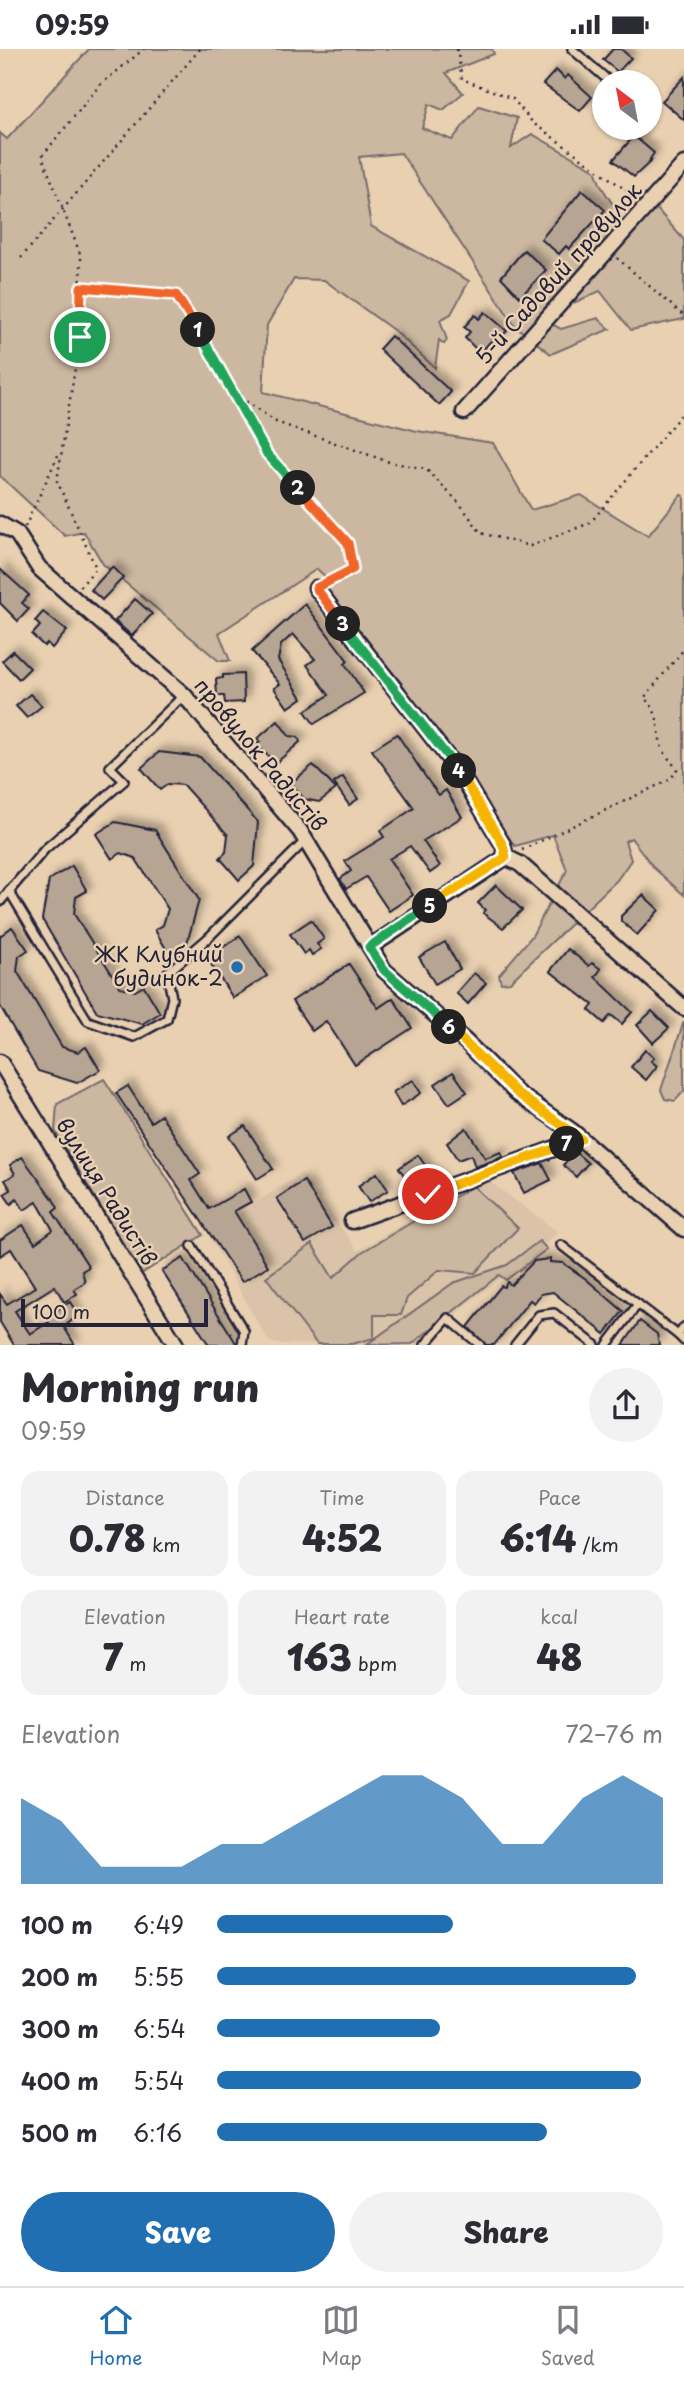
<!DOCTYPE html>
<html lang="en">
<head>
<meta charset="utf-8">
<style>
	:root { --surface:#fff; --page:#f2f2f3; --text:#2b2b33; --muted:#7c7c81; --line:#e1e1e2; --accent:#1f6fb2 }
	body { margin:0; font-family:"Playpen Sans",sans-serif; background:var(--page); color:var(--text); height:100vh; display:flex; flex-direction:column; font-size:26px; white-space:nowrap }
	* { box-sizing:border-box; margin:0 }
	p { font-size:23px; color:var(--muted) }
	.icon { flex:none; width:38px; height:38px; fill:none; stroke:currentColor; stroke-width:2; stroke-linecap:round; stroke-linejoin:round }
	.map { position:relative; height:1296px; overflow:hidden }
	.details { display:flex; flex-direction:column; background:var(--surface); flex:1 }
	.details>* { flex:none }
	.needle { width:46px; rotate:328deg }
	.tools { position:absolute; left:592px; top:21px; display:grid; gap:14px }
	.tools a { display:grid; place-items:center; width:70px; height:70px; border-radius:50%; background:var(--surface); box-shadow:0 2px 5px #0004; font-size:35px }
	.scale { position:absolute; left:21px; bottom:18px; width:187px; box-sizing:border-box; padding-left:7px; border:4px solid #22223b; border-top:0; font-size:19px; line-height:24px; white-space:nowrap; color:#22223b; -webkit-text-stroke:5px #e9d0b1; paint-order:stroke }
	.pin { position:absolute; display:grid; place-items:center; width:60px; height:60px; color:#fff; margin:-30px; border:4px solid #fff; border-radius:50%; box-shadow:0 2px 7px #0007 }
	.km { position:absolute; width:35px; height:35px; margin:-18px; border-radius:50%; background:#222; color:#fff; font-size:19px; line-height:35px; text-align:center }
	.round { display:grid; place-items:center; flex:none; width:74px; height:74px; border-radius:37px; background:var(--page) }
	.head { display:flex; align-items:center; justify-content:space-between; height:119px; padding:0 21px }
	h1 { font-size:38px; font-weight:800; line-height:52px }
	.metrics { display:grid; grid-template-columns:repeat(3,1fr); gap:10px; height:119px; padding:7px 21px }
	.metrics div { display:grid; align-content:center; border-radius:18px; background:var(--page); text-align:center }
	.metrics b { font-size:35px; font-weight:800 }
	.metrics small { font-size:19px; font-weight:400 }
	.metrics p { font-size:19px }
	.chart { height:196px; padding:14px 21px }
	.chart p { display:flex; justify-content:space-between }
	.chart svg { width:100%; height:126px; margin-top:7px; fill:var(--accent); opacity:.7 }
	.primary-button { display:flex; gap:14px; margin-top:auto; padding:14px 21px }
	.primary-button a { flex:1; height:80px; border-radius:42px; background:var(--accent); color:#fff; font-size:28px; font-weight:800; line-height:80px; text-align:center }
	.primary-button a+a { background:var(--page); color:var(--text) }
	ul { padding:0 21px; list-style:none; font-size:23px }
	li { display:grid; grid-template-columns:112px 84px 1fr; align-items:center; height:52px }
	li i { height:18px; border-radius:9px; background:var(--accent) }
	.status { display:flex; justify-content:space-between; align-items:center; height:49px; padding:0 35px; background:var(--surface); direction:ltr }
	.status svg { height:19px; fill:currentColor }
	.menu { display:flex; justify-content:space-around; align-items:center; height:98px; border-top:2px solid var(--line); background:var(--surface); font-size:19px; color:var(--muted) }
	.menu a { display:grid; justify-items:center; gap:4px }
	.menu .current { color:var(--accent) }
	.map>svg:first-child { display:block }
	.built { fill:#dac3a8 }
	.green { fill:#ccb7a0; stroke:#776c6e; stroke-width:2 }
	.building { fill:#b7a593; stroke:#22223b; stroke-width:2; filter:url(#shadow) }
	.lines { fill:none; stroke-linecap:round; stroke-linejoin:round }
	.lane-casing { stroke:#22223b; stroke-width:12 }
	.street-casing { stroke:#22223b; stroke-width:19 }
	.path { stroke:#22223b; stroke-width:2.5; stroke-dasharray:2 5; stroke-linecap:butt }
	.lane { stroke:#e9d0b1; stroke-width:7 }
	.street { stroke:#e9d0b1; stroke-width:14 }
	.split-1-casing { stroke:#fff; stroke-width:14 }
	.split-2-casing { stroke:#fff; stroke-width:14 }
	.split-3-casing { stroke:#fff; stroke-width:14 }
	.split-4-casing { stroke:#fff; stroke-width:14 }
	.split-5-casing { stroke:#fff; stroke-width:14 }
	.split-6-casing { stroke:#fff; stroke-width:14 }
	.split-7-casing { stroke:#fff; stroke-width:14 }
	.split-8-casing { stroke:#fff; stroke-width:14 }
	.split-1 { stroke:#f0652b; stroke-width:9 }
	.split-2 { stroke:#22a559; stroke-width:9 }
	.split-3 { stroke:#f0652b; stroke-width:9 }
	.split-4 { stroke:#22a559; stroke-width:9 }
	.split-5 { stroke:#f5b400; stroke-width:9 }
	.split-6 { stroke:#22a559; stroke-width:9 }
	.split-7 { stroke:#f5b400; stroke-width:9 }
	.split-8 { stroke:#f5b400; stroke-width:9 }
	.poi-dot { fill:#1f6fb2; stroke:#e9d0b1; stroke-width:2.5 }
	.labels { text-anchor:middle; stroke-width:5; stroke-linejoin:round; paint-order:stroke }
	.street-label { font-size:21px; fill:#22223b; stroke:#e9d0b1 }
	.poi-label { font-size:21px; fill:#22223b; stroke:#e9d0b1; text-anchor:end }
</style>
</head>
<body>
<div class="status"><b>09:59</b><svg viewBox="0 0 49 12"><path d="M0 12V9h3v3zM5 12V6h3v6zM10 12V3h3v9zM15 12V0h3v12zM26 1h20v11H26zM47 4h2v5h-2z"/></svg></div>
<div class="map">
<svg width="684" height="1296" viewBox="0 0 684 1296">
	<defs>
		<filter id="shadow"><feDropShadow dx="5.5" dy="-5.5" stdDeviation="3.5" flood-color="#0004"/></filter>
	</defs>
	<rect width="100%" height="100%" fill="#e9d0b1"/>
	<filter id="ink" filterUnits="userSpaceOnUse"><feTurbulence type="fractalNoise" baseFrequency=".0143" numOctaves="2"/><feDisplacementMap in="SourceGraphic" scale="14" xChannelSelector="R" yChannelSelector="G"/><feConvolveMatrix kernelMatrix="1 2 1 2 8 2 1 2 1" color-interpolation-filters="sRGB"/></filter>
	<g filter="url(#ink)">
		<polygon class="built" points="302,1124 358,1202 482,1127 558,1183 506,1232 500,1229 417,1296 276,1295 268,1292 208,1185"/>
		<g class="green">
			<polygon points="89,0 492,0 494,5 446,24 463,44 443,61 429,55 422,79 452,91 479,57 517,69 511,99 532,85 595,121 601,137 626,176 656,159 684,191 684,270 631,281 600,242 540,269 561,280 598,269 610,280 551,305 515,277 401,104 359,108 371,177 469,232 451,265 440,271 447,291 444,295 439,291 435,319 396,283 324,231 294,230 267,276 263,343 417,382 493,394 531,461 581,446 648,487 681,446 684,447 684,846 655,820 631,789 625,792 631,811 617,831 510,933 501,934 499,926 532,887 567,821 553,786 515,797 400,632 325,543 328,530 317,520 219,584 230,612 219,612 103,515 84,483 65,487 0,427 0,84 7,90"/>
			<polygon points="684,972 684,1042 675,1052 665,1050 661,1041"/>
			<polygon points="104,1030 203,1186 141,1225 55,1082 57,1055"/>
			<polygon points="473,1137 518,1179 475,1224 439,1221 407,1249 401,1266 374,1266 374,1289 352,1295 317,1295 266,1228 312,1195 333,1229 362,1203"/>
			<polygon points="539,1192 547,1200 506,1231 499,1226 412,1295 366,1296 453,1234 507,1216"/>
		</g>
		<g class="building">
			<polygon points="613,0 621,0 631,9 618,23 603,11"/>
			<polygon points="556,21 565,30 568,26 592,48 580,62 543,35"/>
			<polygon points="684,28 684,71 662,52"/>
			<polygon points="634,87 654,104 650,110 652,111 634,128 613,111"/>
			<polygon points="582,141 605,161 569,200 566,197 559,205 541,190"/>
			<polygon points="524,201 546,221 520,248 501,228"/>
			<polygon points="485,263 507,282 494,295 491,292 480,304 465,289 470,283 464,278 475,266 479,270"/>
			<polygon points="391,287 451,343 439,356 379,300"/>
			<polygon points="112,518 123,529 102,551 91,541"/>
			<polygon points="0,520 29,546 22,554 29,560 18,572 0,554"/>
			<polygon points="135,550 152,565 132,587 115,572"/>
			<polygon points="305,555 348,612 345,615 364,644 314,675 305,662 329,646 307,616 315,610 293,585 281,596 278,611 302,649 288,659 274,639 280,635 252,602"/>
			<polygon points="43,563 67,582 52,599 47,594 44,597 32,586 40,577 35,572"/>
			<polygon points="13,602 30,619 19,630 2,612"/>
			<polygon points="243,625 244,653 225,654 224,647 217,647 216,630 223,629 223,626"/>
			<polygon points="30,645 42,657 27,669 16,657"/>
			<polygon points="278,672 289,687 298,688 300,693 276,714 256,696 260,693 257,690"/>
			<polygon points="397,685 429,733 439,746 446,741 462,768 423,792 440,817 430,824 410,797 389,810 413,846 389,862 366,828 346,840 340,830 351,822 345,812 384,788 380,782 414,759 372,701"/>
			<polygon points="159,703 200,708 258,773 254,817 239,831 220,809 226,803 228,786 183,736 168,735 160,741 141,719"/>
			<polygon points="313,716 336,740 319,753 304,750 291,734"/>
			<polygon points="343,728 358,750 349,756 334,734"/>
			<polygon points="115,773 155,781 199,851 187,894 169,905 155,881 163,876 168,860 135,809 121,804 112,810 96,785"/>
			<polygon points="72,817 87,842 76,848 74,865 120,938 135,942 144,937 160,964 142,975 97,963 42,870 49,831"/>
			<polygon points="496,836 522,861 503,879 483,864 485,861 478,854"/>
			<polygon points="643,846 659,861 637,886 621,872 621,867"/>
			<polygon points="311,871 324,890 317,895 321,900 312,906 309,901 304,905 290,885"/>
			<polygon points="12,878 28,901 19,907 17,922 62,998 78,1003 86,998 100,1021 77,1034 38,1022 0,957 0,887"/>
			<polygon points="240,887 267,927 233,949 207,909"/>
			<polygon points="445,893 460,920 435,935 419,908"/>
			<polygon points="568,900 589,917 592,914 601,920 595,928 632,963 622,975 611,966 604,974 589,961 593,956 550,922"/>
			<polygon points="349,915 378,959 393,949 412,979 355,1016 326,972 312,982 292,952"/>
			<polygon points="474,924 486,934 468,955 456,944"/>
			<polygon points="652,962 669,979 653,994 637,976"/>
			<polygon points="645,1001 654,1009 651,1012 657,1017 646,1031 631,1018"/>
			<polygon points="453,1023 467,1043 449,1055 435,1035"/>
			<polygon points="413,1031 421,1044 401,1057 393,1043"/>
			<polygon points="128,1037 151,1073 161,1066 200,1125 191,1131 209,1160 244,1140 251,1153 234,1162 268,1217 242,1233 116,1044"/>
			<polygon points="245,1077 273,1120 257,1130 229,1087"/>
			<polygon points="466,1079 485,1109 501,1103 503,1108 475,1118 471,1106 458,1111 447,1094"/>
			<polygon points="575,1103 588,1114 576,1128 563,1116"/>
			<polygon points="418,1106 429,1122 410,1135 399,1119"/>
			<polygon points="22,1108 53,1150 58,1159 53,1163 89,1218 82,1222 85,1233 74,1240 77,1245 64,1253 55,1237 15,1262 30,1285 49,1273 46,1268 70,1253 78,1266 64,1278 75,1296 14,1296 0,1273 0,1245 7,1255 35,1238 11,1200 0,1207 0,1191 23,1176 35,1194 53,1181 37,1153 24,1161 17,1150 11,1155 4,1145 11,1141 5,1131 15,1125 10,1116"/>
			<polygon points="542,1114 551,1131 524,1144 514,1124"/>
			<polygon points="377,1124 388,1141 369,1153 358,1137"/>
			<polygon points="304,1132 332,1178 305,1194 277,1149"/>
			<polygon points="183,1209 236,1294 236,1296 209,1296 162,1222"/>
			<polygon points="550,1210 550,1213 563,1214 586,1230 623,1262 605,1285 553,1243 541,1245 534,1254 530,1251 494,1296 486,1296 468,1278 501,1237 504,1238 507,1233 511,1236 534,1212"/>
			<polygon points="640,1272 657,1285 659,1296 623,1296"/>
		</g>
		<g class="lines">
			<g class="lane-casing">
				<g id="lane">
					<polyline points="572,0 609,32"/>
					<polyline points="9,842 88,972 134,988 167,970 172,949 167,924 208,889 306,791"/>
					<polyline points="0,853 45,800 124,732 110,718 184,646"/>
					<polyline points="561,1196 678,1286"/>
					<polyline points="192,1197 244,1282 242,1296"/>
					<polyline points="684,1278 678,1286 684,1292"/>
					<polyline points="425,1296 448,1269 480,1296"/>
					<polyline points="515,1296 539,1266 554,1264 595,1296"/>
					<polyline points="607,1296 638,1255"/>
				</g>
			</g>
			<g class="street-casing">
				<g id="street">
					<polyline points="464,363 684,115"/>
					<polyline points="0,475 17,485 39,519 184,646 300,782 384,921 466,993 517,1044 572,1082 684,1180"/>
					<polyline points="316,539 460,724 503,796 506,808"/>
					<polyline points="506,808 520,815 684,959"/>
					<polyline points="370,898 506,808"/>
					<polyline points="0,1013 176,1296"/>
					<polyline points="352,1172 581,1090"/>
				</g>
			</g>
			<g class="path">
				<polyline points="457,0 462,30 513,50 533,74 637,149"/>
				<polyline points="21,209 200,0"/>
				<polyline points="617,209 684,267"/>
				<polyline points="81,238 176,246 234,344 276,373 389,413 426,420 460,455 481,484 530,497 590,474 684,362"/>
				<polyline points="235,346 267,405 348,494 353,520 328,533"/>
				<polyline points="25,478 60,402"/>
				<polyline points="80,538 96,519 57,432 80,288 81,207 42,107 100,36 144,0"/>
				<path d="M522,801L671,730L677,720C672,713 663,704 661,696C657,677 660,663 644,649L684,600"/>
			</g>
			<use href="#lane" class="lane"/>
			<use href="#street" class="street"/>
		</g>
	</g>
	<g class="lines" filter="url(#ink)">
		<g class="split-1-casing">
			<polyline id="split-1" points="80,288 81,238 176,246 198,281"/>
		</g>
		<g class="split-2-casing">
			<polyline id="split-2" points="198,281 267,405 298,439"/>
		</g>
		<g class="split-3-casing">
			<polyline id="split-3" points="298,439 348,494 353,520 316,539 343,575"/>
		</g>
		<g class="split-4-casing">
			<polyline id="split-4" points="343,575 459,722"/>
		</g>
		<g class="split-5-casing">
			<polyline id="split-5" points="430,857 506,808 503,796 459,722"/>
		</g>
		<g class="split-6-casing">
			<polyline id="split-6" points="430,857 369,898 384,921 449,978"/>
		</g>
		<g class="split-7-casing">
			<polyline id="split-7" points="449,978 517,1044 581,1090 567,1095"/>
		</g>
		<g class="split-8-casing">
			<polyline id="split-8" points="428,1145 567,1095"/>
		</g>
		<use href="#split-1" class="split-1"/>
		<use href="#split-2" class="split-2"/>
		<use href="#split-3" class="split-3"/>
		<use href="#split-4" class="split-4"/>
		<use href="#split-5" class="split-5"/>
		<use href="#split-6" class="split-6"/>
		<use href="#split-7" class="split-7"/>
		<use href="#split-8" class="split-8"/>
	</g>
	<circle class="poi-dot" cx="237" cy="918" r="7"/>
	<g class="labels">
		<g class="street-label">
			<text transform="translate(559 225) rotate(-48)" y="7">5-й Садовий провулок</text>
			<text transform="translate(260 706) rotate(50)" y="7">провулок Радистів</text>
			<text transform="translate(106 1143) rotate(58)" y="7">вулиця Радистів</text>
		</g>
		<g class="poi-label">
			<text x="223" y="913">ЖК Клубний<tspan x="223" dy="24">будинок-2</tspan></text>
		</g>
	</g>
</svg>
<div class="tools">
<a><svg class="needle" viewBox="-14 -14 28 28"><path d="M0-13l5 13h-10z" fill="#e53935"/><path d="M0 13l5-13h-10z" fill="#7c7c81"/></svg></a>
</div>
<div class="scale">100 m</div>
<div class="pin" style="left:80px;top:288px;background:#1e9e55"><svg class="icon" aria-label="arrive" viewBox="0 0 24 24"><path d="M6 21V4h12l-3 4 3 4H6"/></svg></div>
<div class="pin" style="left:428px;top:1145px;background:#d93025"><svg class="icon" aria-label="check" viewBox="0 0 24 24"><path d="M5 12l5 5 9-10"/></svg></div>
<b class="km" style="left:198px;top:281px">1</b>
<b class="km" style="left:298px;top:439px">2</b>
<b class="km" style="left:343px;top:575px">3</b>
<b class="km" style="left:459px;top:722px">4</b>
<b class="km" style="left:430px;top:857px">5</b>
<b class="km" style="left:449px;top:978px">6</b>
<b class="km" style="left:567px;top:1095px">7</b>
</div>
<section class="details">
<div class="head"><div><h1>Morning run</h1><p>09:59</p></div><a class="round"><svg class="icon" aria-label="share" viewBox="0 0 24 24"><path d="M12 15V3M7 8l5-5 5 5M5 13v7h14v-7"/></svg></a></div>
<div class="metrics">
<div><p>Distance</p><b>0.78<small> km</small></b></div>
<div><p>Time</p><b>4:52</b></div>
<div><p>Pace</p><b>6:14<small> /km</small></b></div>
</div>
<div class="metrics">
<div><p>Elevation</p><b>7<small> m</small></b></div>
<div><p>Heart rate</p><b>163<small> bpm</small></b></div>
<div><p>kcal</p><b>48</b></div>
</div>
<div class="chart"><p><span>Elevation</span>72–76 m</p>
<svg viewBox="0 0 160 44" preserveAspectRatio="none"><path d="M0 44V14L10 22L20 38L30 38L40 38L50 30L60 30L70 22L80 14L90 6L100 6L110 14L120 30L130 30L140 14L150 6L160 14V44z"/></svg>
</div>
<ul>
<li><b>100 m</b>6:49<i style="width:53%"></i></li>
<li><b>200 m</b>5:55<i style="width:94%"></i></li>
<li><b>300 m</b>6:54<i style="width:50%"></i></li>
<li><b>400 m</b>5:54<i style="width:95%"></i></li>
<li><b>500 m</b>6:16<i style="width:74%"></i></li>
</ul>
<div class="primary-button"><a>Save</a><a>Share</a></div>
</section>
<nav class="menu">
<a class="current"><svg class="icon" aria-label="home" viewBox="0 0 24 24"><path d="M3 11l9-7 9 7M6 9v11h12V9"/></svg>Home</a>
<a><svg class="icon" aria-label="map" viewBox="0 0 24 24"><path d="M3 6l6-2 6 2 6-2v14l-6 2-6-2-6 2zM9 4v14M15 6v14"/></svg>Map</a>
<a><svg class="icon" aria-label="saved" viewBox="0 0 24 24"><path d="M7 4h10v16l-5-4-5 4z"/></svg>Saved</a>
</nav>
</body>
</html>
